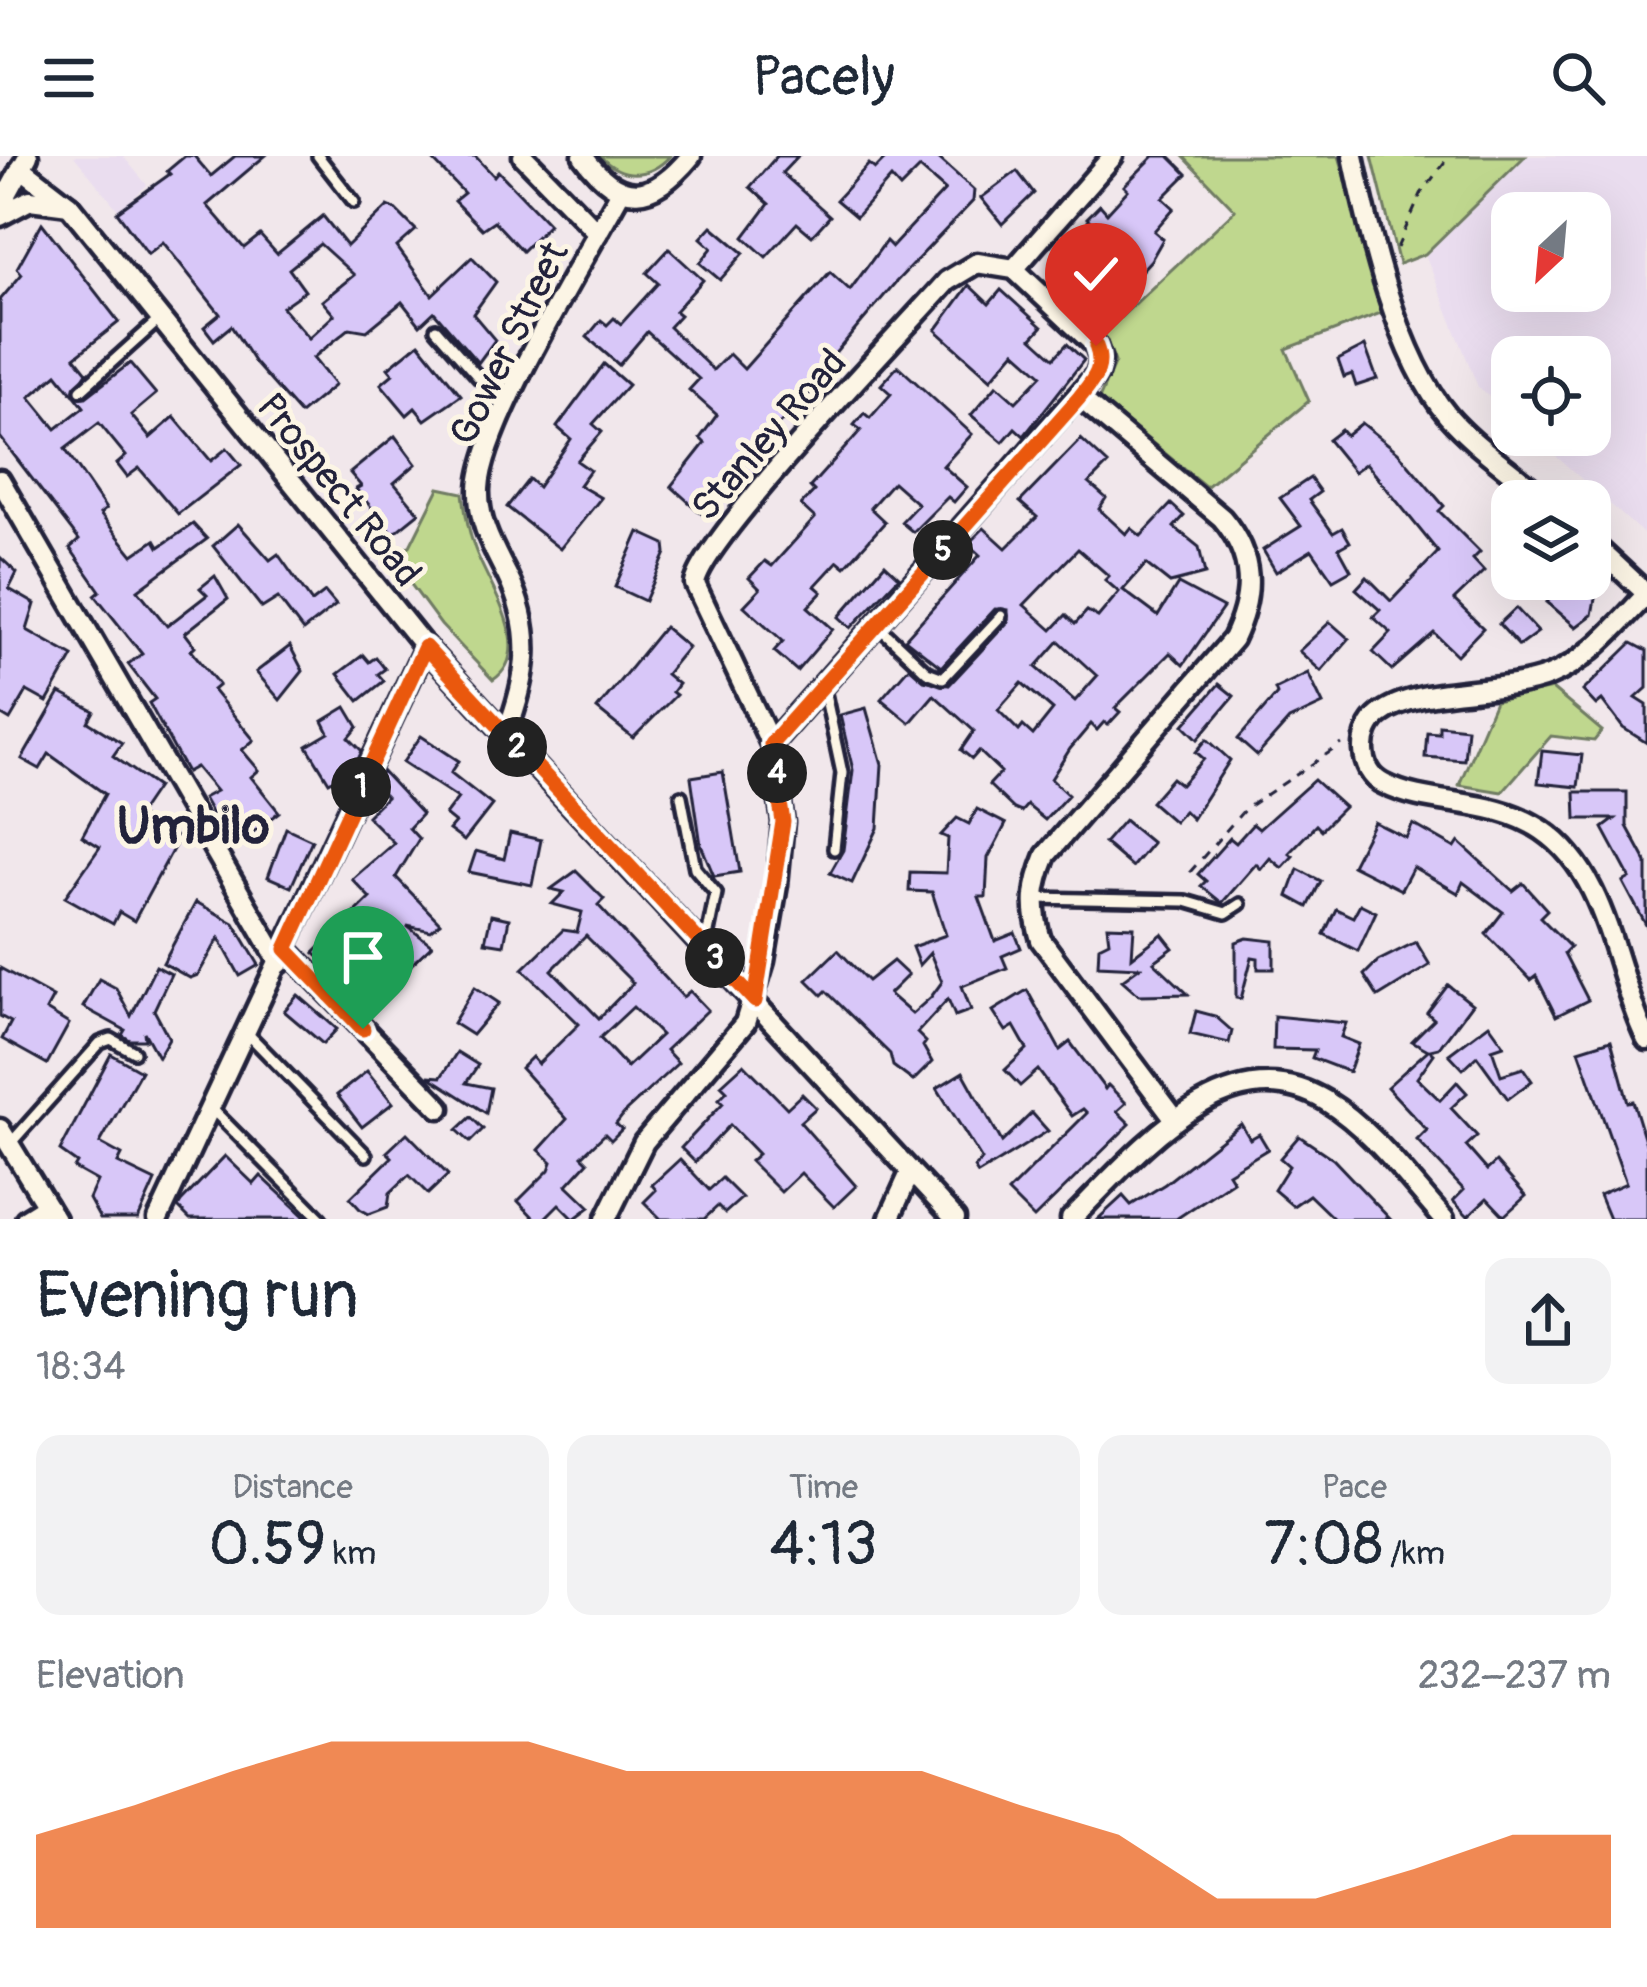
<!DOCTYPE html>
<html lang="en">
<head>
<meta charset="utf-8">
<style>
	:root { --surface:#fff; --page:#f2f2f3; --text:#1f2937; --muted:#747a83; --accent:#ea580c }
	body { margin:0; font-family:Pangolin,sans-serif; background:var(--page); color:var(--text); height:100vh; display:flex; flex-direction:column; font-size:45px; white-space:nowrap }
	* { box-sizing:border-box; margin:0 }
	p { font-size:39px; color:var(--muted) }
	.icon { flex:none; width:66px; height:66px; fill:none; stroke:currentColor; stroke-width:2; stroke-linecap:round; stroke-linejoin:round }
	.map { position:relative; height:1063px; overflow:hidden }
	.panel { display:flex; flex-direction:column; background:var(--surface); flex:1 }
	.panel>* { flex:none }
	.needle { width:78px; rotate:206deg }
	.fabs { position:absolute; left:1491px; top:36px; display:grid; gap:24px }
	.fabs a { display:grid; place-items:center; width:120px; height:120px; border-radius:24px; background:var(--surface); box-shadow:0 12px 48px #0002; font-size:60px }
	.pin { position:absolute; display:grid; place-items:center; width:102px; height:102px; color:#fff; margin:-123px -51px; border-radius:50% 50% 50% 0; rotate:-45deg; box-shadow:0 0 12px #0007 }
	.pin .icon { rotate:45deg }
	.km { position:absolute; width:60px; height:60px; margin:-30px; border-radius:50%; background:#222; color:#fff; font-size:33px; line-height:60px; text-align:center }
	.round { display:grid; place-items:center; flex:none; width:126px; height:126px; border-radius:24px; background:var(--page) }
	.headline { display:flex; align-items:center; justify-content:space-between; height:204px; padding:0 36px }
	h1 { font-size:66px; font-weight:600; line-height:90px }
	.stats { display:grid; grid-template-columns:repeat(3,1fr); gap:18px; height:204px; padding:12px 36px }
	.stats div { display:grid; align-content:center; border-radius:24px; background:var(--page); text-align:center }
	.stats b { font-size:60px; font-weight:600 }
	.stats small { font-size:33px; font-weight:400 }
	.stats p { font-size:33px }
	.chart { height:336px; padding:24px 36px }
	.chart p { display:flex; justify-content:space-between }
	.chart svg { width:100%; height:216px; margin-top:12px; fill:var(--accent); opacity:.7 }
	header { display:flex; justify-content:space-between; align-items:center; height:156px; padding:0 36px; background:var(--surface); font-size:54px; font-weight:600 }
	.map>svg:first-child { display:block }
	.built { fill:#eaddef; fill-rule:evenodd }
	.green { fill:#bfd78e; stroke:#707c64; stroke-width:3 }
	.building { fill:#d8c7f8; stroke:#22223b; stroke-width:3; fill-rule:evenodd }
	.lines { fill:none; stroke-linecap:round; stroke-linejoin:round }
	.lane-casing { stroke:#22223b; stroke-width:18 }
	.street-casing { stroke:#22223b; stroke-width:27 }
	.path { stroke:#22223b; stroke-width:3; stroke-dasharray:9 9; stroke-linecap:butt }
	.lane { stroke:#fcf5e5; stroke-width:9 }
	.street { stroke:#fcf5e5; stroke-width:18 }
	.route-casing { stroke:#fff; stroke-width:24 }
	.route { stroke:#ea580c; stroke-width:15 }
	.labels { text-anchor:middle; stroke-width:10; stroke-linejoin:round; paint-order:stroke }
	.street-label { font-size:39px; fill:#22223b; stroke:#fcf5e5 }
	.district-label { font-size:51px; font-weight:bold; fill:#22223b; stroke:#fcf5e5 }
</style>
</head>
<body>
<header><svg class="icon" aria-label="menu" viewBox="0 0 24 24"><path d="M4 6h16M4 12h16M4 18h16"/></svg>Pacely<svg class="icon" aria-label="search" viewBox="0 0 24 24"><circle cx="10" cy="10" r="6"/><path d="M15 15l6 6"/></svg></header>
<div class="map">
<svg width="1647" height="1063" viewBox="0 0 1647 1063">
	<rect width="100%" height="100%" fill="#f1e7eb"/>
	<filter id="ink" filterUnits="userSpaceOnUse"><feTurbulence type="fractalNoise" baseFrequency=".00833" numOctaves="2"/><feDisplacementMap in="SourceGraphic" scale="24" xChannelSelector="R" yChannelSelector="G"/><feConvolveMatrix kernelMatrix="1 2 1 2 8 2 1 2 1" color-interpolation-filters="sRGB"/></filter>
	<g filter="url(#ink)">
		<g class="built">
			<polygon points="74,0 123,0 147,29 119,55"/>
			<path d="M1525,0H1647V381L1532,279H1590V201H1512V261L1478,231L1425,98ZM1512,57H1590V135H1512Z"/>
		</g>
		<g class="green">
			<path d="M600,0H670C649,23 621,23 600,0Z"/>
			<polygon points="1183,0 1339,0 1386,155 1286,193 1309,245 1206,331 1099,243 1115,206 1104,177 1235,54"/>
			<polygon points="1372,0 1525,0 1425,98 1399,108"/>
			<path d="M439,332L463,337C465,356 468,375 475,393C488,429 537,495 493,524L441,469L387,396L410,390Z"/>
			<polygon points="1552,533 1602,575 1594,585 1551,580 1502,636 1459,629 1495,545"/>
		</g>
		<g class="building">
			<path d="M185,0H194L211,20L235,0H265L207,49L244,92L260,79L277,98L323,60L347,90L388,50L395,53L416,74L397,91L432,139L472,101L496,126L473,158L495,184L478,207L434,156L420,169L402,146L367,175L350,172L313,202L335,229L300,258L255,207L231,170L214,184L204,171L220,158L163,86L148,98L117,56L170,18L167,15ZM320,88L354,119L322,145L334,159L309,182L282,151L305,135L289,113Z"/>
			<polygon points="429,0 475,0 494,20 498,15 549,68 522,95 494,65 482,73 454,45 464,37"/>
			<polygon points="777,0 798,0 782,17 830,60 812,80 797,67 766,101 744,81 769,48 750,31"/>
			<polygon points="888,0 936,0 974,34 973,45 895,127 810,227 815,232 744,303 757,314 746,326 738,320 703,359 671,330 705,287 700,282 717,259 689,234 699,223 647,176 619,209 587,181 601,164 607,169 614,162 621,168 658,127 647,117 669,93 703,124 675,155 680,159 669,171 713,214 729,198 744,213 830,116 850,134 886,85 892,91 945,34 920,12 900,32 891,22 856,61 836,44 869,8 875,13"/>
			<polygon points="1154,0 1169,0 1187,18 1163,42 1174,52 1154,75 1163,83 1151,104 1132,125 1116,111 1095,135 1113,152 1098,168 1055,128 1103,77 1087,62 1100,49 1107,57 1128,34 1124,30"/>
			<polygon points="1017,15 1034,37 1002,68 981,42"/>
			<polygon points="42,67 119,166 75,201 87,216 73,238 57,218 30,241 56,273 84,251 76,241 86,241 130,207 156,238 131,259 150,282 174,261 211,305 227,292 241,309 178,358 139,312 127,321 117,308 126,300 99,267 65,293 106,353 100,358 133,399 155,384 159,391 193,368 207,383 138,434 167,470 207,439 200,432 215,420 228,443 185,477 195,490 191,494 219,529 213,534 254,584 242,594 259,614 251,621 279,656 248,680 225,650 212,658 203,642 216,635 196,611 187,616 178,600 149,547 155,543 128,508 142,498 95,439 100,435 70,392 79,384 0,281 0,144 22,118 17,112"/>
			<polygon points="712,70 744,97 720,124 700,107 712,92 701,82"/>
			<polygon points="969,129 989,148 1001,134 1042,171 1032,182 1054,202 1067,188 1084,204 1024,280 1015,272 1003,286 971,259 997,229 1016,246 1042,219 1015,195 991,223 936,174"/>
			<polygon points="419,187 461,239 425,264 415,252 407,259 381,228 393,218 388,212"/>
			<polygon points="1365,190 1377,223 1356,230 1352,218 1344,221 1338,204"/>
			<polygon points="604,208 628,229 593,268 602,276 577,305 590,314 579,329 601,342 560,393 507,351 529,323 538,331 571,283 557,271"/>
			<polygon points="898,210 972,278 943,310 967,331 954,346 948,341 913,376 901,366 918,348 893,326 870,352 885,366 845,411 838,405 815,430 822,436 808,451 833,473 797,515 774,495 783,485 744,450 760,433 749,422 765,405 772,410 815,362 801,349 814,335 810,331 861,274 854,269 864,257 870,262 891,238 881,229"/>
			<polygon points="1362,267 1398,296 1444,350 1439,355 1480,396 1473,403 1484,415 1454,444 1483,472 1457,499 1434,477 1392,514 1373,496 1391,477 1373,461 1380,454 1356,433 1367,421 1391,445 1438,396 1366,307 1354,316 1328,284 1341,274 1346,280"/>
			<polygon points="395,280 416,308 394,327 419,357 393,378 356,333 361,330 350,317"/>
			<path d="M1081,283L1108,308L1089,327L1106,342L1099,353L1126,378L1131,372L1141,380L1171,348L1184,360L1174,371L1199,391L1205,418L1170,427L1146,408L1123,434L1158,460L1178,428L1223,452L1183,509L1170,497L1115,552L1120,556L1108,569L1104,566L1097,574L1091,568L1070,593L1051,623L1068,639L1045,664L1027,649L1021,656L1014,653L989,629L1001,616L979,595L972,603L961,594L974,575L934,539L910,567L881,543L909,511L924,524L949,529L1008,466V454L995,453L941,511L905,483L980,399L968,388L984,372L1006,392L1037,361L1020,346ZM1078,393L1109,420L1105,424L1119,436L1098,461L1087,455L1075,468L1066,459L1052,474L1024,449ZM1059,485L1097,520L1075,545L1036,511ZM1022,527L1053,554L1033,579L1023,570L1019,575L998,554Z"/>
			<polygon points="1310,322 1320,336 1309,344 1333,377 1342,372 1350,386 1339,392 1351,414 1333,424 1312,394 1276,416 1263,394 1301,370 1280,342"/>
			<polygon points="238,368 270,404 278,398 312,446 325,436 336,449 303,475 278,442 262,452 213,390"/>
			<polygon points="639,376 665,388 666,397 645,445 615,431"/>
			<polygon points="0,401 17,417 9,433 35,448 27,474 73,500 47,546 27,535 10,564 0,558"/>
			<polygon points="885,408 899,421 851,472 839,461"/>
			<polygon points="1567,423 1595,443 1592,459 1576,471 1547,446"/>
			<polygon points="1516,452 1538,476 1519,490 1499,468"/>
			<polygon points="1330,466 1349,483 1321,515 1299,495"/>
			<polygon points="664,471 688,491 666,518 678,528 672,536 676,539 633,582 597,553"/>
			<polygon points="1632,487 1647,495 1647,532 1636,542 1647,549 1647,587 1623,572 1602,544 1596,549 1583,535"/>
			<polygon points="290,490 303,515 280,544 256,516"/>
			<polygon points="363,499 369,506 376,501 385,513 378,518 384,525 359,545 338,518"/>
			<polygon points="1308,517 1323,548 1289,564 1257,600 1238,583 1277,538 1275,533"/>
			<polygon points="1219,528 1234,540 1198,583 1184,569"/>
			<polygon points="60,537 94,555 88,566 122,587 113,600 157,631 138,659 179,682 134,765 119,756 113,768 65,741 100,691 82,680 105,638 49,598 40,613 22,603"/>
			<polygon points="346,551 358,571 349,582 362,595 354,612 329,626 307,590 329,577 323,565"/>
			<polygon points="866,552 882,608 878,672 852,727 830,717 843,694 853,614 840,559"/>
			<polygon points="1439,569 1467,572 1464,604 1425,601 1427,576 1439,577"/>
			<polygon points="421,580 459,605 451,617 492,649 464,685 449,674 455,667 445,659 458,642 403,606"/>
			<polygon points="1207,583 1230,604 1192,663 1184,655 1174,666 1151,646 1172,622 1181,629 1204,603 1196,596"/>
			<polygon points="1542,595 1582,599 1578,631 1538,627"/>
			<polygon points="382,615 422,658 409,672 419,683 396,721 440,767 431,775 407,770 432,789 399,820 388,808 360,839 314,797 370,742 352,723 394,687 367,660 386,641 375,629"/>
			<polygon points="723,616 740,716 714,720 701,689 691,621"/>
			<polygon points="1314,624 1344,651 1321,674 1316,669 1289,697 1293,700 1282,712 1270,702 1261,713 1256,708 1222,747 1201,730 1206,725 1198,718 1230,682 1236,687 1253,668 1259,673"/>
			<polygon points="1575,636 1627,636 1627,670 1647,707 1647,771 1623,726 1630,722 1603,672 1615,663 1576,663"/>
			<polygon points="977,653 1006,668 988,702 986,741 979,741 995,785 1015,777 1021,792 1002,800 1007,812 962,830 971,854 955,860 948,843 917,877 926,886 923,890 932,906 913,925 893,910 890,898 826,835 822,839 807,824 838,794 868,825 893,805 908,819 889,838 912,858 931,841 942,826 930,797 919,809 912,791 946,779 932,736 909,735 910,716 946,717 948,682 941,679 957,662 969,668"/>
			<polygon points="1124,664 1152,687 1132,711 1104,687"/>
			<polygon points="1374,666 1406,682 1413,668 1455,692 1459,686 1513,735 1523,727 1547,754 1540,761 1570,791 1564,797 1588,844 1556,860 1536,820 1531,824 1486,778 1503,756 1463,726 1458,737 1413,711 1401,734 1352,709"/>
			<polygon points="286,672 312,684 291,731 268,721"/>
			<polygon points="510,677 541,684 532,729 469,716 476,695 504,703"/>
			<polygon points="1298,713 1321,725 1308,751 1288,740"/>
			<path d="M576,715L604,743L598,749L683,841L690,835L708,854L666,894L678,907L626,955L616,968L622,973L611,984L605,978L582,1000L588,1006L567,1029L590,1051L574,1063L559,1048L544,1063H535L518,1045L549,1014L552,1006L539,994L567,963L521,912L532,901L538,908L579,868L523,813L563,774L577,776L582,756L552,748L564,736L551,733ZM586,780L633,827L599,862L552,814ZM633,851L661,879L627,911L600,882Z"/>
			<polygon points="196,746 234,767 259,809 240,820 219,782 198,819 190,822 163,807"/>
			<polygon points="1360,748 1376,756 1358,795 1324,778 1336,753 1353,761"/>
			<polygon points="491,759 509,763 504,789 485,786"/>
			<polygon points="1107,770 1134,771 1132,801 1162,778 1173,792 1154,806 1188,838 1139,839 1122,824 1140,811 1098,809 1099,790 1109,785"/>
			<polygon points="1247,782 1274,785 1274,813 1258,813 1258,802 1252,801 1241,843 1236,842 1236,786"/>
			<polygon points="1416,786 1430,809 1378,841 1364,819 1378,805"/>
			<polygon points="156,810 171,818 154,854 169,882 158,901 144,876 145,884 130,884 122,879 125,874 83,851 99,823 116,832 131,860"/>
			<polygon points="0,812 53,841 46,854 69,868 47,908 2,883 11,866 0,860"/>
			<polygon points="1448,829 1472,848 1439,892 1430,894 1434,898 1417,922 1440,944 1457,926 1467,937 1451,952 1477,980 1466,990 1487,1014 1496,1006 1526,1040 1504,1060 1487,1042 1468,1060 1453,1045 1464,1034 1417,984 1427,974 1387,931 1428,894 1412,885 1434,863 1427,857"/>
			<polygon points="475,831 499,847 472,879 453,867"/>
			<polygon points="1027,834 1060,894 1070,886 1105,933 1108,929 1126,947 1117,955 1130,968 1034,1062 1008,1036 1087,957 1083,953 1072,960 1038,914 1020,930 1005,914 1027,893 1014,870 1006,875 993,855"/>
			<polygon points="298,839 337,873 323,888 284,855"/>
			<polygon points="1196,855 1215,860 1232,875 1229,887 1190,878"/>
			<polygon points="1274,860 1346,867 1341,881 1359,888 1349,916 1312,902 1315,894 1273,893"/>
			<polygon points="1489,868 1504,889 1492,893 1501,919 1523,912 1532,925 1508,943 1477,900 1463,913 1449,898"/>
			<polygon points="1611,884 1628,946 1633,945 1647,991 1647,1063 1609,1063 1599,1039 1626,1027 1579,894"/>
			<polygon points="457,896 478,909 466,927 491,932 486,957 428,920 441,921"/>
			<polygon points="111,898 141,915 100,987 122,999 118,1007 155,1025 138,1063 100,1063 89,1043 97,1025 74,1012 77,1007 60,995"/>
			<polygon points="744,908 787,952 802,938 816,952 800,966 856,1030 834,1051 801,1017 781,1036 750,1005 758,998 730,969 695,1006 681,992 723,947 719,943 727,935 721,929"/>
			<polygon points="367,915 393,947 362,971 337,939"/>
			<polygon points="963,916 1002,986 1032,957 1048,975 978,1018 974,1012 982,1004 937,932"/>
			<polygon points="471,961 483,973 470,986 457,974"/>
			<polygon points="1241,968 1250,983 1259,978 1268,993 1228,1017 1233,1025 1176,1063 1098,1063 1123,1040 1131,1049 1165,1028"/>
			<polygon points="407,977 448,1019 428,1038 409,1019 390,1037 388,1051 369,1058 360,1053 350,1042 392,1001 387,996"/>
			<polygon points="1299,980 1333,1003 1390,1063 1334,1063 1309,1039 1293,1050 1274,1034 1289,1010 1280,1002"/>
			<polygon points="225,1000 254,1028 261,1020 307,1063 190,1063 178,1051 181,1046"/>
			<polygon points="680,1003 709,1034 722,1022 742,1042 725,1057 718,1050 704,1063 661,1063 644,1046 656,1034 652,1029"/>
		</g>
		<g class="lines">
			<g class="lane-casing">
				<g id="lane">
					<polyline points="318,0 354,46"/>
					<polyline points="436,173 479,222 511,243"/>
					<polyline points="81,234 160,163"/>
					<polyline points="877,469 927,516 943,522 1001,460"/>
					<polyline points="824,533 842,617 834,693"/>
					<polyline points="681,640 695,712 716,737 705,791"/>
					<polyline points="1034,742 1185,745 1226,757 1240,748"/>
					<polyline points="247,877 366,999"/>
					<polyline points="211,952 321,1063"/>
					<polyline points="9,989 100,887 111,883 134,896"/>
				</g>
			</g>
			<g class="street-casing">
				<g id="street">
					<polyline points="523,0 598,77"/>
					<path d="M583,0C621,52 653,46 691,0"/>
					<path d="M1353,0C1369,77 1397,200 1448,260C1476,292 1514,316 1546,345"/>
					<polyline points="21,12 69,49 425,491 955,1063"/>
					<polyline points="0,51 28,0"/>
					<polyline points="0,60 30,44 69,49"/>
					<polyline points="1014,113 1113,0"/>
					<path d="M1079,241L1222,362C1255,401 1254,439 1233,483L1046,699C1033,731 1031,751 1041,784L1175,963"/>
					<polyline points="0,324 280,807"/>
					<polyline points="1590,385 1647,438"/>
					<path d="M1647,438C1618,468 1588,505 1549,520C1501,539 1418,529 1380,558C1358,575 1358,615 1384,628C1430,652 1491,640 1542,674C1610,720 1613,815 1647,884"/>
					<path d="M506,578C528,521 535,476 507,419C493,391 478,367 479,333C481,269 587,99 621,35"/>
					<polyline points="286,793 440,952"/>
					<polyline points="0,973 55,1063"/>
					<polyline points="26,1063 47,1050"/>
					<polyline points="158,1063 425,491"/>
					<path d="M606,1063L644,986L745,867L764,805L777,729L783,666L771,588L695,428C701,384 904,174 947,125L977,107L1014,113L1096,190L1101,204L1097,218L771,588"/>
					<polyline points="889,1063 910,1017"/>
					<path d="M1071,1063C1134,1001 1226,884 1326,945C1372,973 1408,1023 1444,1063"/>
				</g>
			</g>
			<g class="path">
				<polyline points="1397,92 1421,38 1449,0"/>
				<polyline points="1190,716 1245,653 1342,588"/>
			</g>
			<use href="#lane" class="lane"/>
			<use href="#street" class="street"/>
		</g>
	</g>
	<g class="lines" filter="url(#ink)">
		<g class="route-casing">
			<path id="route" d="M363,873L286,793L425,491L755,845L783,666L771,588L1079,242C1093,224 1105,213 1096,190"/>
		</g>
		<use href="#route" class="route"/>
	</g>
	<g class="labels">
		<g class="street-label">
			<text transform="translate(508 187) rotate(-64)" y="14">Gower Street</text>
			<text transform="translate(768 278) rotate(-49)" y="14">Stanley Road</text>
			<text transform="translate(340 333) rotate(51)" y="14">Prospect Road</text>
		</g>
		<g class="district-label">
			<text x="193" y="687">Umbilo</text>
		</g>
	</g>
</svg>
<div class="fabs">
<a><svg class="needle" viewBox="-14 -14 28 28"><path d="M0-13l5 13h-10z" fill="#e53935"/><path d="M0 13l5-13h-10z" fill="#747a83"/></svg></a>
<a><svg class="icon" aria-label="locate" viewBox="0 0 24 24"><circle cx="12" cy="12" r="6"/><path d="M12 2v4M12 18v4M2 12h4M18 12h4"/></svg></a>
<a><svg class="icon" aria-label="layers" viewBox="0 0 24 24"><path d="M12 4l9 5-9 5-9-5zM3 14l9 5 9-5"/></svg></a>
</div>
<div class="pin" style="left:363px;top:873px;background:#1e9e55"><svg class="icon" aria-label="arrive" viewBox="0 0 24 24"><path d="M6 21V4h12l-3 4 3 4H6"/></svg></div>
<div class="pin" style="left:1096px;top:190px;background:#d93025"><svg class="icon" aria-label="check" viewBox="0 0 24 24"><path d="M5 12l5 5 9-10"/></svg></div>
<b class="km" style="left:361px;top:631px">1</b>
<b class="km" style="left:517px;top:591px">2</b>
<b class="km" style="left:715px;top:802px">3</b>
<b class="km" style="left:777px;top:617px">4</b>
<b class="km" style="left:943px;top:394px">5</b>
</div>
<section class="panel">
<div class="headline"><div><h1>Evening run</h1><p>18:34</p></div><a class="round"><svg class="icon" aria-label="share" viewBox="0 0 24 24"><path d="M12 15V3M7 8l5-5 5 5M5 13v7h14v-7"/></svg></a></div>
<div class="stats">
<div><p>Distance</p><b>0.59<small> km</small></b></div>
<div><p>Time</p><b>4:13</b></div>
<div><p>Pace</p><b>7:08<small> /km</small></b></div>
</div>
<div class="chart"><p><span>Elevation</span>232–237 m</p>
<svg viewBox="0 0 160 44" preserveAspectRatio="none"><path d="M0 44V25L10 19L20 12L30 6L40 6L50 6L60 12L70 12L80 12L90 12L100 19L110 25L120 38L130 38L140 32L150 25L160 25V44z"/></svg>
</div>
</section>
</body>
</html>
